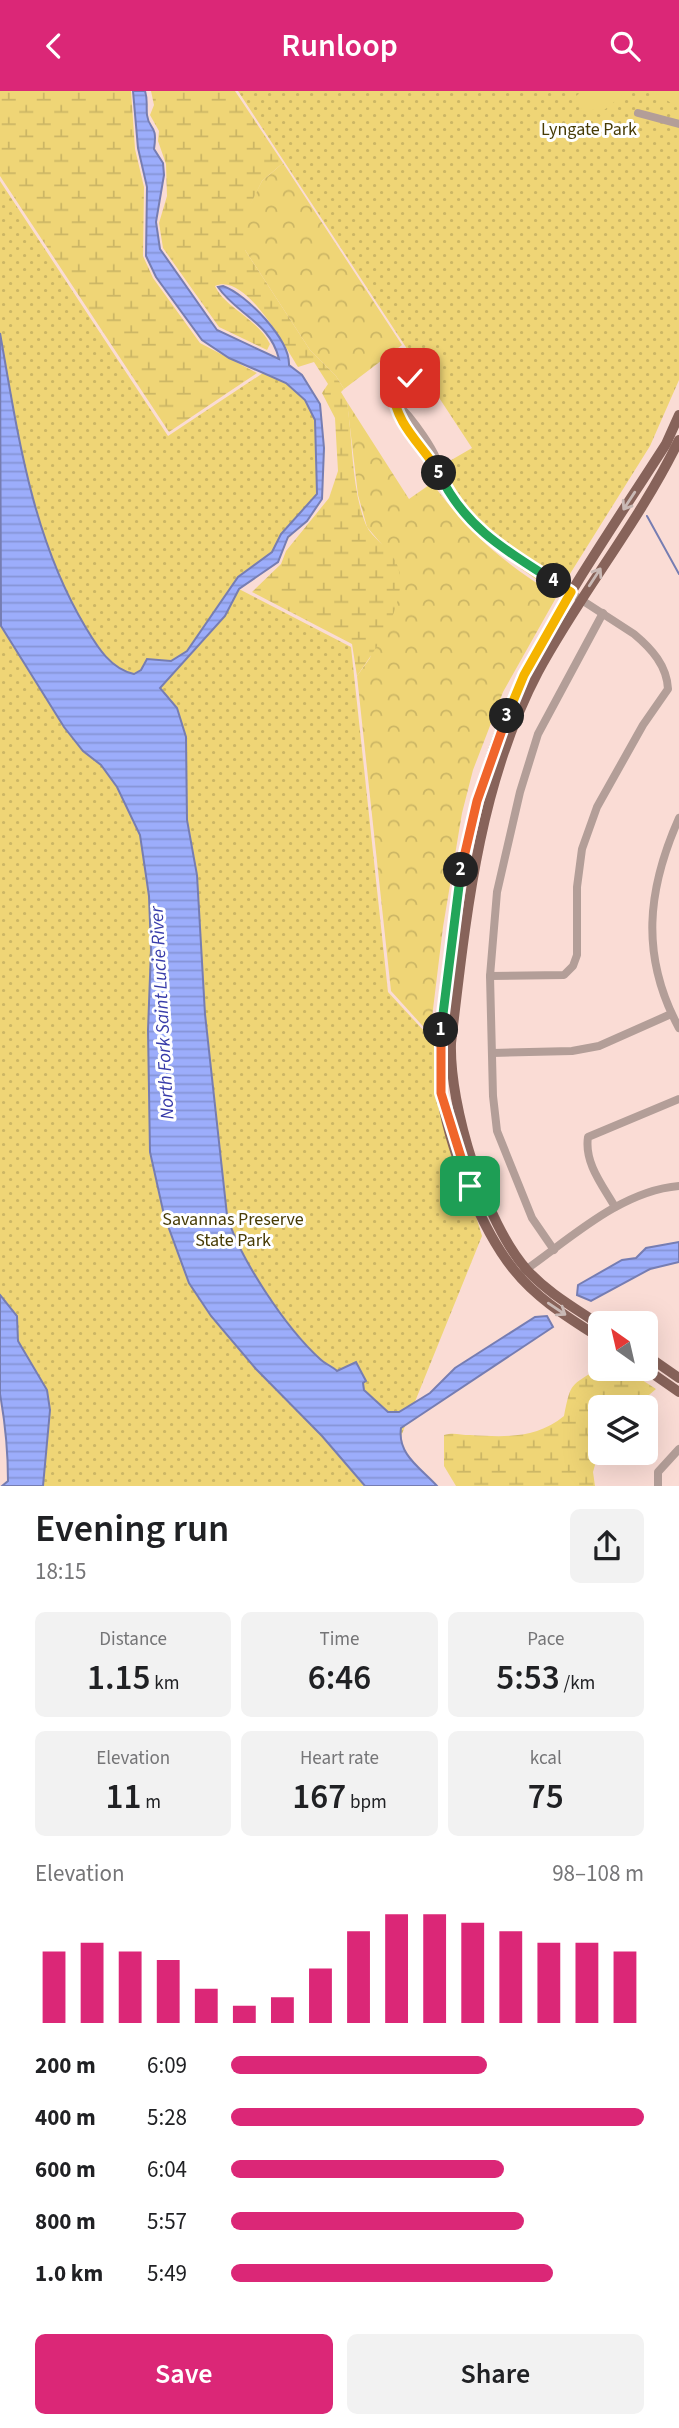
<!DOCTYPE html>
<html lang="en">
<head>
<meta charset="utf-8">
<style>
	:root { --surface:#fff; --page:#f2f2f2; --text:#202124; --muted:#757577; --accent:#db2777 }
	body { margin:0; font-family:"Source Sans 3",sans-serif; background:var(--page); color:var(--text); height:100vh; display:flex; flex-direction:column; font-size:26px; white-space:nowrap }
	* { box-sizing:border-box; margin:0 }
	p { font-size:23px; color:var(--muted) }
	.icon { flex:none; width:38px; height:38px; fill:none; stroke:currentColor; stroke-width:2; stroke-linecap:round; stroke-linejoin:round }
	.map { position:relative; height:1395px; overflow:hidden }
	.sheet { display:flex; flex-direction:column; background:var(--surface); flex:1 }
	.sheet>* { flex:none }
	.needle { width:46px; rotate:326deg }
	.buttons { position:absolute; left:588px; top:1220px; display:grid; gap:14px }
	.buttons a { display:grid; place-items:center; width:70px; height:70px; border-radius:10px; background:var(--surface); box-shadow:0 7px 28px #0002; font-size:35px }
	.pin { position:absolute; display:grid; place-items:center; width:60px; height:60px; color:#fff; margin:-30px; border-radius:14px; box-shadow:0 4px 10px #0006 }
	.km { position:absolute; width:35px; height:35px; margin:-18px; border-radius:50%; background:#222; color:#fff; font-size:19px; line-height:35px; text-align:center }
	.round { display:grid; place-items:center; flex:none; width:74px; height:74px; border-radius:10px; background:var(--page) }
	.overview { display:flex; align-items:center; justify-content:space-between; height:119px; padding:0 35px }
	h1 { font-size:38px; font-weight:600; line-height:52px }
	.metrics { display:grid; grid-template-columns:repeat(3,1fr); gap:10px; height:119px; padding:7px 35px }
	.metrics div { display:grid; align-content:center; border-radius:10px; background:var(--page); text-align:center }
	.metrics b { font-size:35px; font-weight:600 }
	.metrics small { font-size:19px; font-weight:400 }
	.metrics p { font-size:19px }
	.chart { height:196px; padding:14px 35px }
	.chart p { display:flex; justify-content:space-between }
	.chart svg { width:100%; height:126px; margin-top:7px; stroke:var(--accent); stroke-width:6 }
	.cta { display:flex; gap:14px; margin-top:auto; padding:14px 35px }
	.cta a { flex:1; height:80px; border-radius:10px; background:var(--accent); color:#fff; font-size:28px; font-weight:600; line-height:80px; text-align:center }
	.cta a+a { background:var(--page); color:var(--text) }
	ul { padding:0 35px; list-style:none; font-size:23px }
	li { display:grid; grid-template-columns:112px 84px 1fr; align-items:center; height:52px }
	li i { height:18px; border-radius:9px; background:var(--accent) }
	header { display:flex; justify-content:space-between; align-items:center; height:91px; padding:0 35px; background:var(--accent); color:#fff; font-size:32px; font-weight:600 }
	.map>svg:first-child { display:block }
	.forest { fill:url(#forest-crowns) }
	.wetland { fill:url(#wetland-marsh) }
	.park { fill:url(#park-dots) }
	.pitch { fill:#efd576 }
	.water { fill:url(#water-rules); stroke:#767db2; stroke-width:2 }
	.lines { fill:none; stroke-linecap:round; stroke-linejoin:round }
	.stream { stroke:#767db2; stroke-width:2 }
	.minor { stroke:#b39e98; stroke-width:8 }
	.major { stroke:#87635a; stroke-width:10 }
	.oneway { stroke:#c9b9b5 }
	.split-1-casing { stroke:#fff; stroke-width:14 }
	.split-2-casing { stroke:#fff; stroke-width:14 }
	.split-3-casing { stroke:#fff; stroke-width:14 }
	.split-4-casing { stroke:#fff; stroke-width:14 }
	.split-5-casing { stroke:#fff; stroke-width:14 }
	.split-6-casing { stroke:#fff; stroke-width:14 }
	.split-1 { stroke:#f0652b; stroke-width:9 }
	.split-2 { stroke:#22a559; stroke-width:9 }
	.split-3 { stroke:#f0652b; stroke-width:9 }
	.split-4 { stroke:#f5b400; stroke-width:9 }
	.split-5 { stroke:#22a559; stroke-width:9 }
	.split-6 { stroke:#f5b400; stroke-width:9 }
	.labels { text-anchor:middle; stroke-width:6; stroke-linejoin:round; paint-order:stroke }
	.park-label { font-size:18px; fill:#473b05; stroke:#fff }
	.water-label { font-size:19px; font-style:italic; fill:#373ba9; stroke:#fff }
</style>
</head>
<body>
<header><svg class="icon" aria-label="back" viewBox="0 0 24 24"><path d="M15 5l-7 7 7 7"/></svg>Runloop<svg class="icon" aria-label="search" viewBox="0 0 24 24"><circle cx="10" cy="10" r="6"/><path d="M15 15l6 6"/></svg></header>
<div class="map">
<svg width="679" height="1396" viewBox="0 0 679 1396">
	<defs>
		<pattern id="forest-crowns" width="20" height="18" patternUnits="userSpaceOnUse" patternTransform="scale(1.75)"><rect width="20" height="18" fill="#efd576"/><path d="M2 6a3 3 0 1 1 6 0M12 15a3 3 0 1 1 6 0" fill="none" stroke="#ccb665"/></pattern>
		<pattern id="wetland-marsh" width="20" height="14" patternUnits="userSpaceOnUse" patternTransform="scale(1.75)"><rect width="20" height="14" fill="#efd576"/><path d="M1 5h8M5 5V1M11 12h8M15 12V8" fill="none" stroke="#ccb665"/></pattern>
		<pattern id="park-dots" width="8" height="8" patternUnits="userSpaceOnUse" patternTransform="scale(1.75)"><rect width="8" height="8" fill="#efd576"/><path d="M2 2h.1M6 6h.1" fill="none" stroke="#ccb665" stroke-width="1.8" stroke-linecap="round"/></pattern>
		<pattern id="water-rules" width="6" height="5" patternUnits="userSpaceOnUse" patternTransform="scale(1.75)"><rect width="6" height="5" fill="#9cadfb"/><path d="M0 2.5h6" fill="none" stroke="#8694d6"/></pattern>
	</defs>
	<rect width="100%" height="100%" fill="#fadcd5"/>
	<g class="forest">
		<polygon points="283,72 402,254 344,298 336,285 310,259 245,159 244,125 262,90"/>
		<path d="M347,311L409,408L432,392C470,443 503,472 557,505L503,601L473,679L462,722L443,836L430,943L391,900L357,585L370,567L395,469L367,436L358,404Z"/>
	</g>
	<g class="wetland">
		<polygon points="0,0 131,0 135,58 144,96 143,165 153,187 200,252 257,282 169,341 0,85"/>
		<path d="M151,0H235L283,72L262,90L245,125V159L310,259L336,285L344,298L341,301L347,311C353,350 351,397 366,434C372,447 387,455 394,467C415,503 377,557 357,585L352,553L252,501L281,473L286,460L329,407L338,380L335,327L322,302L328,293L314,271L298,276C285,256 246,181 215,195C224,216 258,228 270,253L267,259L219,236L163,157L159,132L167,105L166,73L158,50L159,40L150,24L154,14Z"/>
		<path d="M600,1276L625,1278L656,1298L635,1316H600V1356L593,1381L595,1395H456L444,1375V1344C454,1341 460,1344 470,1344C505,1346 536,1348 564,1325C571,1290 570,1296 600,1276Z"/>
	</g>
	<g class="park">
		<path d="M238,0H679V289L650,355L558,502C499,466 470,439 429,382L472,357Z"/>
		<path d="M0,90L168,345L272,276L315,319C317,349 322,382 315,412C309,432 254,481 237,497L351,556L388,901L436,953L438,999L482,1145L391,1370L406,1395H19L0,1270Z"/>
	</g>
	<g class="pitch">
		<polygon points="582,0 621,0 624,3 603,20 598,15 586,24 574,7"/>
		<polygon points="652,0 679,0 679,17"/>
	</g>
	<g class="water">
		<path d="M133,0H145C148,9 146,15 147,24C149,40 158,32 154,58L163,72L164,84L156,131L160,158L217,239L279,268C270,231 236,223 218,196L223,195C246,203 290,248 289,274L302,284L320,313L324,357L322,408L307,430L288,446L278,471L239,498L225,525L160,597L177,617L186,646L187,729L197,784L205,923L227,1124C239,1167 286,1237 320,1268C325,1273 332,1275 337,1280L356,1271L366,1290L363,1292L364,1299L388,1321H399L430,1302L455,1277L535,1226L547,1225L553,1236L401,1337C397,1364 422,1378 437,1395H365L322,1345L256,1278L211,1225L189,1192L164,1124L150,1061L148,939L151,859L149,805L140,744L117,696L101,674L83,660L64,636L1,535L0,242C18,344 32,447 86,537C98,557 111,578 134,583L141,579L147,568L171,570L187,560L238,486L272,461L281,443L317,403L315,329L305,309L286,292L229,267L202,249L156,186L146,165L147,96L138,57Z"/>
		<polygon points="679,1151 679,1171 650,1178 591,1210 577,1204 578,1194 622,1169 636,1167 646,1157"/>
		<path d="M0,1204L17,1225L18,1250L47,1299L50,1319L43,1395H2L8,1390C8,1361 5,1331 0,1303C0,1272 0,1235 0,1204Z"/>
	</g>
	<g class="lines">
		<polyline class="stream" points="647,425 679,483"/>
		<g class="minor">
			<polyline points="638,22 679,33"/>
			<path d="M417,284L395,298C388,326 419,353 434,374C452,400 467,426 489,449L634,543C652,558 667,575 668,598L643,634L597,716L582,758L577,796V864L573,875L564,884L490,885"/>
			<path d="M396,312C409,323 441,365 440,382"/>
			<path d="M679,727C647,799 640,865 679,937"/>
			<polyline points="493,962 572,960 599,955 671,923"/>
			<path d="M615,1116C603,1095 584,1072 588,1046L679,1008"/>
			<polyline points="554,1159 532,1127 497,1040 493,1005 490,885 497,801 520,701 538,643 603,522"/>
			<path d="M524,1180C570,1148 620,1100 679,1095"/>
			<polyline points="658,1396 658,1381 679,1358"/>
		</g>
		<g class="major">
			<path d="M600,1234C575,1217 548,1202 527,1179C485,1132 449,1015 451,952C466,826 478,695 538,581C581,501 640,430 679,349"/>
			<path d="M600,1247C569,1227 537,1208 514,1179C480,1137 447,1052 441,999C436,956 443,914 448,872C461,772 479,674 525,583C566,503 618,428 666,353L679,324"/>
			<polyline points="646,1264 679,1287"/>
			<polyline points="646,1278 679,1301"/>
		</g>
	</g>
	<defs><path id="oneway-shaft" d="M-6 0H5M1.5-3L5.5 0L1.5 3" fill="none" stroke-width="1.6" stroke-linecap="round" stroke-linejoin="round" transform="scale(1.75)"/></defs>
	<g class="oneway">
		<use href="#oneway-shaft" transform="translate(629 410) rotate(123)"/>
		<use href="#oneway-shaft" transform="translate(595 486) rotate(-57)"/>
		<use href="#oneway-shaft" transform="translate(557 1218) rotate(34)"/>
	</g>
	<g class="lines">
		<g class="split-1-casing">
			<polyline id="split-1" points="441,939 441,1002 470,1095"/>
		</g>
		<g class="split-2-casing">
			<polyline id="split-2" points="441,939 461,779"/>
		</g>
		<g class="split-3-casing">
			<polyline id="split-3" points="461,779 477,710 507,625"/>
		</g>
		<g class="split-4-casing">
			<polyline id="split-4" points="507,625 524,584 571,501 554,490"/>
		</g>
		<g class="split-5-casing">
			<path id="split-5" d="M439,382C463,435 506,460 554,490"/>
		</g>
		<g class="split-6-casing">
			<path id="split-6" d="M410,287L393,300C396,335 423,354 439,382"/>
		</g>
		<use href="#split-1" class="split-1"/>
		<use href="#split-2" class="split-2"/>
		<use href="#split-3" class="split-3"/>
		<use href="#split-4" class="split-4"/>
		<use href="#split-5" class="split-5"/>
		<use href="#split-6" class="split-6"/>
	</g>
	<g class="labels">
		<g class="park-label">
			<text x="589" y="44">Lyngate Park</text>
			<text x="233" y="1134">Savannas Preserve<tspan x="233" dy="21">State Park</tspan></text>
		</g>
		<g class="water-label">
			<text transform="translate(161 922) rotate(-93)" y="7">North Fork Saint Lucie River</text>
		</g>
	</g>
</svg>
<div class="buttons">
<a><svg class="needle" viewBox="-14 -14 28 28"><path d="M0-13l5 13h-10z" fill="#e53935"/><path d="M0 13l5-13h-10z" fill="#757577"/></svg></a>
<a><svg class="icon" aria-label="layers" viewBox="0 0 24 24"><path d="M12 4l9 5-9 5-9-5zM3 14l9 5 9-5"/></svg></a>
</div>
<div class="pin" style="left:470px;top:1095px;background:#1e9e55"><svg class="icon" aria-label="arrive" viewBox="0 0 24 24"><path d="M6 21V4h12l-3 4 3 4H6"/></svg></div>
<div class="pin" style="left:410px;top:287px;background:#d93025"><svg class="icon" aria-label="check" viewBox="0 0 24 24"><path d="M5 12l5 5 9-10"/></svg></div>
<b class="km" style="left:441px;top:939px">1</b>
<b class="km" style="left:461px;top:779px">2</b>
<b class="km" style="left:507px;top:625px">3</b>
<b class="km" style="left:554px;top:490px">4</b>
<b class="km" style="left:439px;top:382px">5</b>
</div>
<section class="sheet">
<div class="overview"><div><h1>Evening run</h1><p>18:15</p></div><a class="round"><svg class="icon" aria-label="share" viewBox="0 0 24 24"><path d="M12 15V3M7 8l5-5 5 5M5 13v7h14v-7"/></svg></a></div>
<div class="metrics">
<div><p>Distance</p><b>1.15<small> km</small></b></div>
<div><p>Time</p><b>6:46</b></div>
<div><p>Pace</p><b>5:53<small> /km</small></b></div>
</div>
<div class="metrics">
<div><p>Elevation</p><b>11<small> m</small></b></div>
<div><p>Heart rate</p><b>167<small> bpm</small></b></div>
<div><p>kcal</p><b>75</b></div>
</div>
<div class="chart"><p><span>Elevation</span>98–108 m</p>
<svg viewBox="0 0 160 44" preserveAspectRatio="none"><path d="M5 44V19M15 44V16M25 44V19M35 44V22M45 44V32M55 44V38M65 44V35M75 44V25M85 44V12M95 44V6M105 44V6M115 44V9M125 44V12M135 44V16M145 44V16M155 44V19"/></svg>
</div>
<ul>
<li><b>200 m</b>6:09<i style="width:62%"></i></li>
<li><b>400 m</b>5:28<i style="width:100%"></i></li>
<li><b>600 m</b>6:04<i style="width:66%"></i></li>
<li><b>800 m</b>5:57<i style="width:71%"></i></li>
<li><b>1.0 km</b>5:49<i style="width:78%"></i></li>
</ul>
<div class="cta"><a>Save</a><a>Share</a></div>
</section>
</body>
</html>
